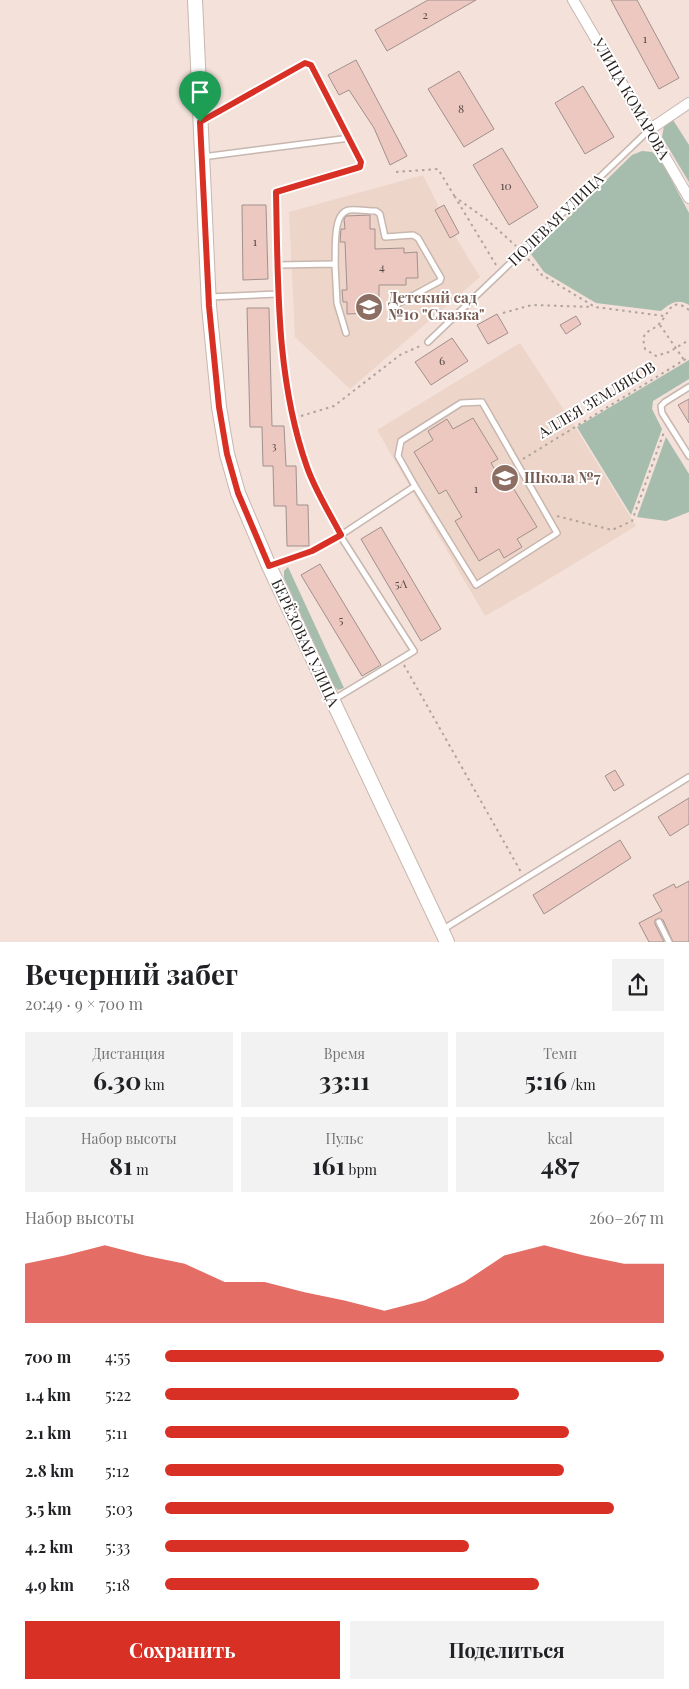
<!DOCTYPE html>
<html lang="ru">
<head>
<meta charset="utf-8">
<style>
	:root { --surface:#fff; --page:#f2f2f2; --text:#202124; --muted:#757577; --accent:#d93025 }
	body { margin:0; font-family:"Playfair Display",serif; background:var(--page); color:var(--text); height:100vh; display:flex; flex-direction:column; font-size:19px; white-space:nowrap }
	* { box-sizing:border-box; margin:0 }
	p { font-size:16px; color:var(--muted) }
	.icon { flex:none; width:28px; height:28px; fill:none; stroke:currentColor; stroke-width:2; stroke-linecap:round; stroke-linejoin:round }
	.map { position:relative; height:942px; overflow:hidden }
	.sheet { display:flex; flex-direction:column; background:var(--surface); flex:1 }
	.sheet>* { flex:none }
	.pin { position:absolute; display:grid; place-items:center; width:42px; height:42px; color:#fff; margin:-51px -21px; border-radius:50% 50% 50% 0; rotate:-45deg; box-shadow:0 0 5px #0007 }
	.pin .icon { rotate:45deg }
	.round { display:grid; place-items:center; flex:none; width:52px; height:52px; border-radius:0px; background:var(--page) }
	.headline { display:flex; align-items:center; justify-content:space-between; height:85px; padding:0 25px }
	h1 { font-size:28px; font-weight:700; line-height:38px }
	.stats { display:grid; grid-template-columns:repeat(3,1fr); gap:8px; height:85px; padding:5px 25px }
	.stats div { display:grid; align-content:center; border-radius:0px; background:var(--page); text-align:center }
	.stats b { font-size:25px; font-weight:700 }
	.stats small { font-size:14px; font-weight:400 }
	.stats p { font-size:14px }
	.chart { height:140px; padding:10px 25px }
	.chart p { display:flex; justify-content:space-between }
	.chart svg { width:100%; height:90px; margin-top:5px; fill:var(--accent); opacity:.7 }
	.button { display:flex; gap:10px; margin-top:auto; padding:10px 25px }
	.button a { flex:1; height:58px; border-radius:0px; background:var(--accent); color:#fff; font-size:20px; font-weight:700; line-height:58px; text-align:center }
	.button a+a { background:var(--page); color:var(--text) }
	ul { padding:0 25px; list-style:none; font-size:16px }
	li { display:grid; grid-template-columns:80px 60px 1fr; align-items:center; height:38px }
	li i { height:12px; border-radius:6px; background:var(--accent) }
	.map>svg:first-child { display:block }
	.built { fill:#eed5ca }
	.green { fill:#a6bcad }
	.building { fill:#ecc8c1; stroke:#a1908d }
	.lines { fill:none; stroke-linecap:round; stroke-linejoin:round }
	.lane-casing { stroke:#c7b7af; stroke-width:8 }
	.street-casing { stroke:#c7b7af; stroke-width:12 }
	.secondary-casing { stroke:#c7b7af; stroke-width:16 }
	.path { stroke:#b1a39d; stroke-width:2; stroke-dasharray:2.5 4; stroke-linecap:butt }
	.lane { stroke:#fff; stroke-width:5 }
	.street { stroke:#fff; stroke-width:10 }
	.secondary { stroke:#fff; stroke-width:14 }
	.route-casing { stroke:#fff; stroke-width:10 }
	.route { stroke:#d93025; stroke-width:6 }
	.labels { text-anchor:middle; stroke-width:4; stroke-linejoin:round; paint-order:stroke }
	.number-label { font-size:12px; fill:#584b47 }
	.street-label { font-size:15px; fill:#27211e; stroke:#fff }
	.education-label { font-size:15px; font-weight:bold; fill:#785e54; stroke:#fff; text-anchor:start }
</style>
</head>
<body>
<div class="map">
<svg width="689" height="942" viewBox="0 0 689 942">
	<rect width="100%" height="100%" fill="#f3e1da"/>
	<g class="built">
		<polygon points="423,175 439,207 444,205 459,233 455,236 480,277 350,389 295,337 289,212"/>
		<polygon points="520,343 575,427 636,526 534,588 485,616 377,430"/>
	</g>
	<g class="green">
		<polygon points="673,120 689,145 689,182 662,137 664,126"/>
		<path d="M642,151L652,152L661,160L689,213V305C678,298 670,303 661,311L596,303L544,272L531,254L632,155Z"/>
		<polygon points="689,360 689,379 653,401 652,409 662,429 631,515 577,427"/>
		<polygon points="666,437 689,474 689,512 666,521 637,517"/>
		<polygon points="288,567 344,688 338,690 334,686 284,578 284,571"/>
	</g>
	<g class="building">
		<polygon points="428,0 476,0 387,51 375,30"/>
		<polygon points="611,0 637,0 679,78 659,89"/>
		<polygon points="356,60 407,156 390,165 374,128 349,90 339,95 328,75"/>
		<polygon points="459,71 494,129 464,147 428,89"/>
		<polygon points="583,86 614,137 585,154 555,103"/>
		<polygon points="502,148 538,207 509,225 473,165"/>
		<polygon points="242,205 266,205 268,279 243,280"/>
		<polygon points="444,205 459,233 450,238 435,210"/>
		<polygon points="370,215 370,229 375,229 375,249 404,248 404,253 417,252 418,278 406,278 406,285 379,285 379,301 372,301 373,313 347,314 347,302 343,302 342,290 347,290 345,242 340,242 341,229 345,229 344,219 346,216"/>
		<polygon points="247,308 269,308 272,426 284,426 286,466 296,466 297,505 308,505 309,546 287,546 286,506 274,506 273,466 263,466 262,427 250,427"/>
		<polygon points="497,314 508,333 488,344 477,325"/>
		<polygon points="576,316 581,324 566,334 560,325"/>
		<polygon points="452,338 468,361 431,385 415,362"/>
		<polygon points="689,399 689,423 678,405"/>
		<polygon points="473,418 498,459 491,463 507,489 512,486 537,527 517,539 522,547 504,558 499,549 479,561 455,521 462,517 446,490 439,494 414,452 433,440 428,431 447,419 453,429"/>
		<polygon points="381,527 441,629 421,641 361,539"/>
		<polygon points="320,564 381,665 362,676 301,575"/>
		<polygon points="615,770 624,785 614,791 605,776"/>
		<polygon points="689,798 689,824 670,836 658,817"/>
		<polygon points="620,840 631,858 544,914 533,895"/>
		<polygon points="689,881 689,942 673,942 663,920 659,918 655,920 655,924 664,942 649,942 639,923 662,911 653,895 674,884 676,888"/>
	</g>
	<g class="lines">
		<g class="lane-casing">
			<g id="lane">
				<polyline points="203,121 305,63 311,65 361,161 360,167 276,192 278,294 209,297"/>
				<polyline points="202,157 350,138"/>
				<path d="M335,264C336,250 332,213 349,210C357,209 368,211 376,211L380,214L385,237L413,235L418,238L441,278L440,281L392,307"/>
				<polyline points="277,265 335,264 337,303 346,333"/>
				<polyline points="278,294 287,394 307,468 343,540 414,651 333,700"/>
				<polyline points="428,342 649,130"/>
				<polyline points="689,387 665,402 661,406 662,413 689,456"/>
				<polyline points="269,566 313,551 341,535 415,486 398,456 401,441 461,403 482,402 557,533 476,585 415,486"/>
				<polyline points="659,922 669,942"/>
				<polyline points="442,930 689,777"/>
			</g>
		</g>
		<g class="street-casing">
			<g id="street">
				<polyline points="573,0 689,198"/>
				<polyline points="649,130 689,103"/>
			</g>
		</g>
		<g class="secondary-casing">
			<polyline id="secondary" points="195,0 209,306 219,407 227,454 238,493 269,566 447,942"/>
		</g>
		<g class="path">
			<polyline points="396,172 438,169 455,197"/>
			<polyline points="528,259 542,275 595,307 664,316"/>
			<polyline points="496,265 455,197 486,219 516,246"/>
			<path d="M689,310C670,295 669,315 659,324C649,334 640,329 645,349L656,356L669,352L689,340"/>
			<polyline points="503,313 532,305 593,307"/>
			<polyline points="660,325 684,360"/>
			<polyline points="301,416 334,406 400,355 420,346"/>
			<polyline points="523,459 689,357"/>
			<polyline points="557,516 612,530 632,521 664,432"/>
			<polyline points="404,665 521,872"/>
		</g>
		<use href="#lane" class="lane"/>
		<use href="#street" class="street"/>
		<use href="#secondary" class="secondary"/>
	</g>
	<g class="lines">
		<g class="route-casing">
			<path id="route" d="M305,63L311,65L361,162L360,167L276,192C278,284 276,380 307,467C315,490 330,514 341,535L312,551L269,566L238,493L227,454L219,407L209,306L200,122Z"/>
		</g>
		<use href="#route" class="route"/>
	</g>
	<defs>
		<g id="school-disc" transform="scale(1.4375)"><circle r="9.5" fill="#8d6e63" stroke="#fff"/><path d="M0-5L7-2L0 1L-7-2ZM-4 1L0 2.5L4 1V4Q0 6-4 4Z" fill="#fff"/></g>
	</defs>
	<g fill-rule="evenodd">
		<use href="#school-disc" x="369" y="307"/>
		<use href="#school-disc" x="505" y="478"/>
	</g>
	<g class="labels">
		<g class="number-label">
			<text x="425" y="19">2</text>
			<text x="645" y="43">1</text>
			<text x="461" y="113">8</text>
			<text x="506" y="190">10</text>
			<text x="255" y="246">1</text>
			<text x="382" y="271">4</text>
			<text x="442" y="365">6</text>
			<text x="274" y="450">3</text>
			<text x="476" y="493">1</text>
			<text x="401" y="588">5А</text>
			<text x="341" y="624">5</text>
		</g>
		<g class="street-label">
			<text transform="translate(631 99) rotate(60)" y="5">УЛИЦА КОМАРОВА</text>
			<text transform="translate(556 220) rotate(-44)" y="5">ПОЛЕВАЯ УЛИЦА</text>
			<text transform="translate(597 400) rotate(-31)" y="5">АЛЛЕЯ ЗЕМЛЯКОВ</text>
			<text transform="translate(305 643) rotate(65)" y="5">БЕРЁЗОВАЯ УЛИЦА</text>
		</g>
		<g class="education-label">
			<text x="388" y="303">Детский сад<tspan x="388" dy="17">№10 "Сказка"</tspan></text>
			<text x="524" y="483">Школа №7</text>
		</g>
	</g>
</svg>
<div class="pin" style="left:200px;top:122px;background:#1e9e55"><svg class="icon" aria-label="arrive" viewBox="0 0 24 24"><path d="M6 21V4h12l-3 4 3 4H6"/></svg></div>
</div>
<section class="sheet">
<div class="headline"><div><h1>Вечерний забег</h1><p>20:49 · 9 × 700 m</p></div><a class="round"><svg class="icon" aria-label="share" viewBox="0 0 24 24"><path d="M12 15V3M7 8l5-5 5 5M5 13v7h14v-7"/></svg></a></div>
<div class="stats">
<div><p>Дистанция</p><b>6.30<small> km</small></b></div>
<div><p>Время</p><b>33:11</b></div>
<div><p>Темп</p><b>5:16<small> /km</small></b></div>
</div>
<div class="stats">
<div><p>Набор высоты</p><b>81<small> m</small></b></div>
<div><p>Пульс</p><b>161<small> bpm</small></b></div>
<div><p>kcal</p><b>487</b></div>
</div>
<div class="chart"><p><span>Набор высоты</span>260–267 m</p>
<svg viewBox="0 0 160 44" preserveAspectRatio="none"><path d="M0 44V15L10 11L20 6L30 11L40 15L50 24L60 24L70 29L80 33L90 38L100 33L110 24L120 11L130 6L140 11L150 15L160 15V44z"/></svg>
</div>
<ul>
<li><b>700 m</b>4:55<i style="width:100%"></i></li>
<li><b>1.4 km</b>5:22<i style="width:71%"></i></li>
<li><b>2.1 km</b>5:11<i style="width:81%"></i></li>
<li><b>2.8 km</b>5:12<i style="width:80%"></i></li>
<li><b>3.5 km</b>5:03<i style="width:90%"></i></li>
<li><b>4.2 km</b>5:33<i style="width:61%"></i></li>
<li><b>4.9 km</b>5:18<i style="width:75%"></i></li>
</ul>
<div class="button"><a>Сохранить</a><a>Поделиться</a></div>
</section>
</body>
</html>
